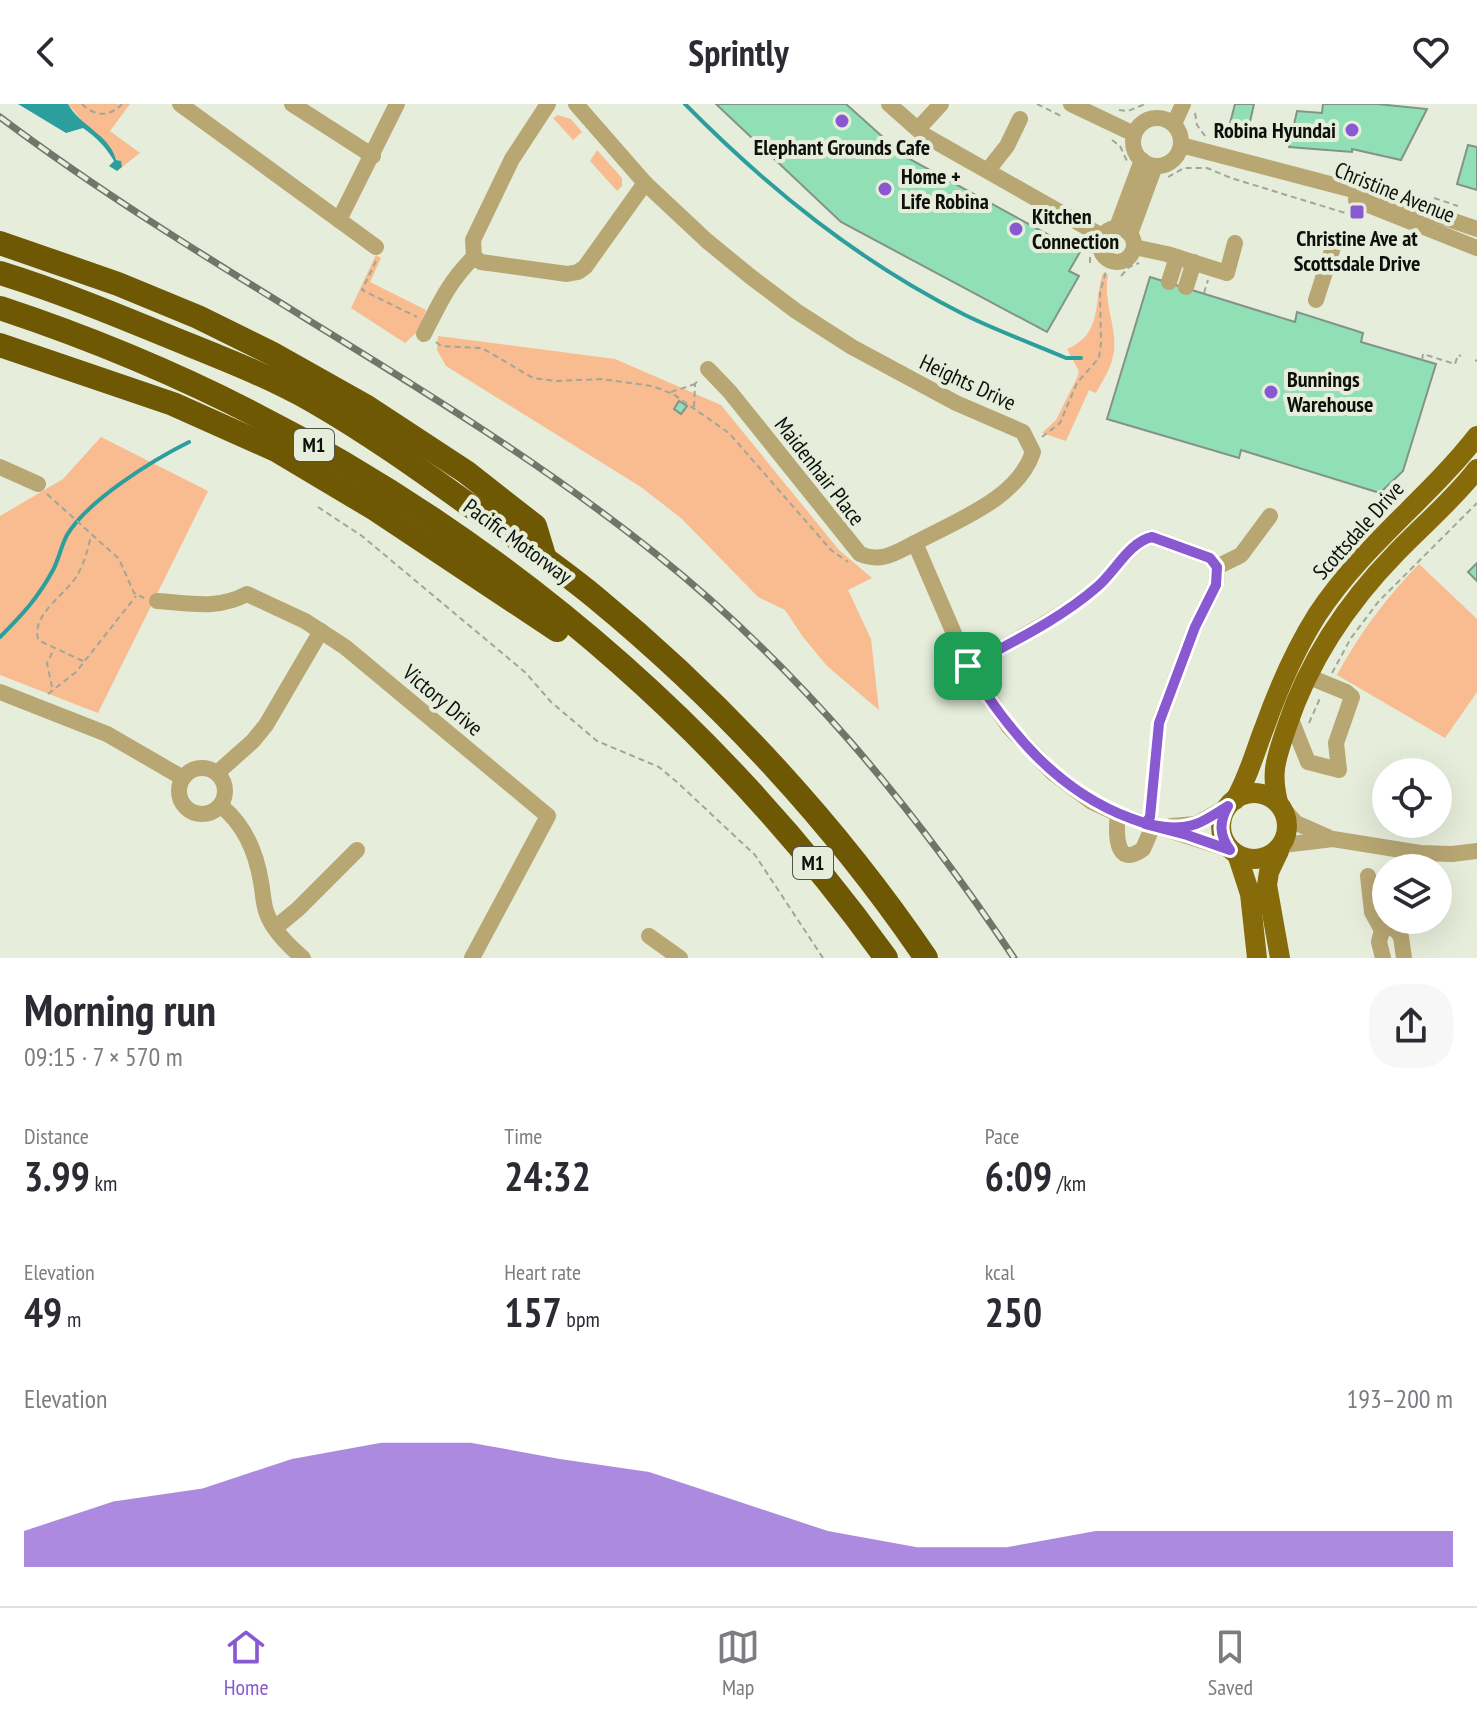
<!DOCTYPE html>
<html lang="en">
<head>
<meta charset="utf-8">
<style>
	:root { --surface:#fff; --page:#f7f7f7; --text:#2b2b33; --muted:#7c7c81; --line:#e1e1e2; --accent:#8959d2 }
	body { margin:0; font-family:"PT Sans Narrow",sans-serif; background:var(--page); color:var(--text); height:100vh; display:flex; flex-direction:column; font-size:30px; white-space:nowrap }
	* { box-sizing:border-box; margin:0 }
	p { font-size:26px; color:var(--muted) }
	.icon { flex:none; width:44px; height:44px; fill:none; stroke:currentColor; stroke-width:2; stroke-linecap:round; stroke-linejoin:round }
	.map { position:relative; height:854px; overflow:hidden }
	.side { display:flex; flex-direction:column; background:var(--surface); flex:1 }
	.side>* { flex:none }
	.buttons { position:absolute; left:1372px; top:654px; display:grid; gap:16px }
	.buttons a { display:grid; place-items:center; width:80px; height:80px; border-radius:50%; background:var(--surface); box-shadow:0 8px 32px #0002; font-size:40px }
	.pin { position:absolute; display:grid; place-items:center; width:68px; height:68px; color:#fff; margin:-34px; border-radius:16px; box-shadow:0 4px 12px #0006 }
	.round { display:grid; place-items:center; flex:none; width:84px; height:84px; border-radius:32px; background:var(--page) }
	.headline { display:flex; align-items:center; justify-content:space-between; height:136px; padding:0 24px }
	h1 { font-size:44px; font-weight:700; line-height:60px }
	.figures { display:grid; grid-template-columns:repeat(3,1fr); gap:12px; height:136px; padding:8px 24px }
	.figures div { display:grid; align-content:center }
	.figures b { font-size:40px; font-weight:700 }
	.figures small { font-size:22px; font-weight:400 }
	.figures p { font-size:22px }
	.chart { height:224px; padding:16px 24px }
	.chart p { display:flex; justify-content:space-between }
	.chart svg { width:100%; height:144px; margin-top:8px; fill:var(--accent); opacity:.7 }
	header { display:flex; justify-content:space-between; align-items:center; height:104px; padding:0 24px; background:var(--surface); font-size:36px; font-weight:700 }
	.tabs { display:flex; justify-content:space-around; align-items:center; height:112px; border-top:2px solid var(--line); background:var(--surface); font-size:22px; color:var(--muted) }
	.tabs a { display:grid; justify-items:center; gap:4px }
	.tabs .current { color:var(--accent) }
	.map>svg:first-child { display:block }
	.green { fill:#f9bb90 }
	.water { fill:#2d9e9e }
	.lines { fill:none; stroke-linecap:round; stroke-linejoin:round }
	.stream { stroke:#2d9e9e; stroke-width:4 }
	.building { fill:#91dfb5; stroke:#82948a; stroke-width:2 }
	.path { stroke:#a1a798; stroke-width:2; stroke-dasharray:6 4; stroke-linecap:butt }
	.minor { stroke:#b8a673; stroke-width:16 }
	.major { stroke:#876b0b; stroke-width:20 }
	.highway { stroke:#6f5804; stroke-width:24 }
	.rail-casing { stroke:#71766a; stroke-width:7 }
	.rail { stroke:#e6eedb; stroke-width:4; stroke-dasharray:12; stroke-linecap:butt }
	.route-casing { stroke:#fff; stroke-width:16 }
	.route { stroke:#8959d2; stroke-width:10 }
	.poi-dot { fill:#8959d2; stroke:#e6eedb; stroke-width:3 }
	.labels { text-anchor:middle; stroke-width:8; stroke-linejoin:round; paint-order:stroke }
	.shield { fill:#e6eedb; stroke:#4f5349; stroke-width:2 }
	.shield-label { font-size:20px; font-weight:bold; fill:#0e110b }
	.poi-label { font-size:22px; font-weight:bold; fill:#0e110b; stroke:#e6eedb; text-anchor:start }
	.street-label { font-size:22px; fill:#0e110b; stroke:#e6eedb }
</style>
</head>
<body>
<header><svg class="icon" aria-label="back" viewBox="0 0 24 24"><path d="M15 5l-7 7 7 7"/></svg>Sprintly<svg class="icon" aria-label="heart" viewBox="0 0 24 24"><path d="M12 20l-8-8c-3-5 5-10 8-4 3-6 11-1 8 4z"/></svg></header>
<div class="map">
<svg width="1477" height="854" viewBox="0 0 1477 854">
	<rect width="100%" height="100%" fill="#e6eedb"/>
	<g class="green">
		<polygon points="68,0 130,0 110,27 140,49 122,63 121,57 116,56"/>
		<polygon points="558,11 571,15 582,28 573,36 553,14"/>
		<polygon points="597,46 622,74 622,82 617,87 590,57"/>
		<polygon points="376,151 381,154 370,178 426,206 418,227 405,239 351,204"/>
		<path d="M1103,169L1108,171C1103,199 1117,222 1114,247C1112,263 1103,276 1096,289L1089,286L1066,337L1042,329L1056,316L1077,274L1079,267L1067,245C1103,230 1093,200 1103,169Z"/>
		<polygon points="438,232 615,255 721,301 839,446 872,474 848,486 871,535 879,606 827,562 803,533 785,506 758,493 682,415 641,383 446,262 437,246"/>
		<polygon points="101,333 208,387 98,609 0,571 0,412 63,375"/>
		<path d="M1419,460L1477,515V588L1445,634L1337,571C1359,530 1386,494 1419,460Z"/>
	</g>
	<path class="water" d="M18,0H68C80,22 110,31 116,56L121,57L122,63L117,67L109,62L114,57C106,43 96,33 83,24L66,29Z"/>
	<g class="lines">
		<g class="stream">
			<path d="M685,0C769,85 858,157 965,211C998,227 1033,240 1066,254H1081"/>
			<path d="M0,533C22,511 38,494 53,466C59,455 61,442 67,431C88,396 153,356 189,338"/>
		</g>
	</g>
	<g class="building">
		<polygon points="716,0 846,0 904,52 1080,148 1069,167 1079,172 1047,228 841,118"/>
		<polygon points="1235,0 1254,0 1247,31 1228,27"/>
		<polygon points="1323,0 1377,0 1427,5 1401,56 1352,45 1352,48 1289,43 1297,7 1322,9"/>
		<polygon points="1468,41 1477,43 1477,86 1457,80"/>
		<polygon points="1150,173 1295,218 1297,208 1363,229 1361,238 1436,260 1403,367 1380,389 1241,346 1239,354 1107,315"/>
		<polygon points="679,297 687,302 681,310 674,305"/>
		<polygon points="1477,459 1477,477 1468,468"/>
	</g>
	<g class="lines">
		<g class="path">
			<path d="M82,0C95,13 110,13 122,0"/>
			<polyline points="1037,0 1063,13"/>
			<polyline points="1119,6 1128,7 1145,0"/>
			<polyline points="1195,9 1197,21 1205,32"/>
			<polyline points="1112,36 1120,42 1127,57"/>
			<polyline points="1168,73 1184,64 1207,64 1231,74 1355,112"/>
			<polyline points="1434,94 1458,102"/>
			<polyline points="1090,143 1090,162"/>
			<polyline points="376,157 362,186 417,213"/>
			<polyline points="1121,172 1129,163 1139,159"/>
			<polyline points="1204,189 1208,176"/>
			<polyline points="436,238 441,242 482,244 533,274 556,277 601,275 652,282 673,290 729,329 831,446 848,458"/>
			<polyline points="1422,256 1423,250 1455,260 1458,251 1461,252"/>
			<polyline points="1475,256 1477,257"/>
			<polyline points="671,288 695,280"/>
			<polyline points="694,303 695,280 699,275"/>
			<polyline points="1042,333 1060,319 1077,279 1099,254 1101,239 1100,189 1106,167"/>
			<polyline points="47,390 119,455 134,489 144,494"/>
			<polyline points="318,403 362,432 526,569 551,598 597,637 659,663 678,679 755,751 823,854"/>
			<path d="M83,557L42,538L38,535C31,509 69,489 79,468C85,457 88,444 91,432"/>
			<polyline points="1332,569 1351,534 1379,497 1477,399"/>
			<polyline points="52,583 47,559 54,545"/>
			<polyline points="48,590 76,568 136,492"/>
			<polyline points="1309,619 1321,592"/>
			<polyline points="1150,705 1158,632"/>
		</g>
		<g class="minor">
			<polyline points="180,0 376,143"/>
			<polyline points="292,0 373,52"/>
			<polyline points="548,0 512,55 473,136 474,153 481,158 567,170 578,168 585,163 645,79"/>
			<path d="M576,0L645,79L707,137L751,173L796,207L852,243L956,299L1023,328L1033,348C1018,395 955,417 915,439L968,562L1009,623L1052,668L1092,698L1118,710L1230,746"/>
			<polyline points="889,0 924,31 1102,132"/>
			<polyline points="1071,0 1134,30"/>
			<circle cx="1157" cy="38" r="24"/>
			<polyline points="1174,20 1183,0"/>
			<polyline points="918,25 941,0"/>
			<polyline points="1181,41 1395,97 1477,125"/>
			<polyline points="988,66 1007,42 1020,15"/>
			<polyline points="1356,96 1477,144"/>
			<polyline points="339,116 397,0"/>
			<polyline points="1117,123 1142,56"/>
			<circle cx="1117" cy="141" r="17"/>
			<polyline points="1130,130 1155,62"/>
			<polyline points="1134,143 1167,150 1227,169 1235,139"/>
			<polyline points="1169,178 1177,153"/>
			<polyline points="1186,183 1194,158"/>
			<polyline points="1316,196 1335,137"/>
			<path d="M424,230C439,200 450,176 474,153"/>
			<path d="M708,265L730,288L860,450C881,459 895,449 915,439"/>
			<polyline points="0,363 38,380"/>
			<polyline points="1217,463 1241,451 1270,412"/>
			<path d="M157,497C190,499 217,506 247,490L305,517L345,543L548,712L472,854"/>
			<path d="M968,562C1012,538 1059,515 1097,483C1115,468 1129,438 1152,433L1210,454L1217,463L1216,481L1195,523L1159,619"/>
			<polyline points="0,588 107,630 183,674"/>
			<polyline points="1290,613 1308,658 1339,666 1336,639 1352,593 1346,588 1307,572"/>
			<circle cx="202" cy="687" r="23"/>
			<polyline points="217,669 253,637 266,621 321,527"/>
			<path d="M221,702C245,721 256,748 261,778C263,788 263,800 267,810C273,826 290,843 303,854"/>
			<polyline points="1283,705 1296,719 1328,733"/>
			<path d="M1118,710C1116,726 1114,766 1143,745L1153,722"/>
			<polyline points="1171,722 1196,720 1228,702"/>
			<polyline points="1283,741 1333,735 1420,749 1452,750 1477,747"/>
			<polyline points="1368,772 1372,808 1382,826"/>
			<polyline points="275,824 298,805 357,746"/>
			<polyline points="1382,826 1394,823 1401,833 1404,854"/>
			<polyline points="1382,826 1379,838 1383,854"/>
			<polyline points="649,832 680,854"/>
		</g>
		<g class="major">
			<circle cx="1254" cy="722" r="33"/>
			<path d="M1235,696C1249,672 1255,647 1265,622C1279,583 1295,546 1317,511C1363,441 1427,396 1477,332"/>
			<path d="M1278,698C1270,666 1277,653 1287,622C1309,556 1348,498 1397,448C1423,421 1454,395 1477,365"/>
			<polyline points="1279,747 1269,768 1267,781 1280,854"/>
			<polyline points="1238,753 1250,790 1257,854"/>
		</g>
		<g class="highway">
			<polyline points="0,139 118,180 198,213 271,249 367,303 466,368 535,422 545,455"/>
			<path d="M0,169C58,187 114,210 170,233C219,253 267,271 313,297C367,328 419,365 469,401C512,431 556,461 596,494C721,597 835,720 926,854"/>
			<path d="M0,204C358,322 666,548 886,854"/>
			<polyline points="0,241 173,300 276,346 375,405 557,526"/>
		</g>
		<g class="rail-casing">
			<path id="rail" d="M0,13C210,171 451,286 656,450C799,564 913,703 1014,854"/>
		</g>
		<use href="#rail" class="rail"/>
	</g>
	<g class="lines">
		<g class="route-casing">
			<path id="route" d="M968,562C1008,627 1057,687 1130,714C1150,722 1175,727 1196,720C1207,716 1218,708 1228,702C1219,718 1219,731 1230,746L1187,731L1145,720L1150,713L1159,619L1195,523L1216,481L1217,463L1210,454L1152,433C1129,438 1115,468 1097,483C1059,516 1012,538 968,562"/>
		</g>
		<use href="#route" class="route"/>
	</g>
	<g class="poi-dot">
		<circle cx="842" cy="17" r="8"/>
		<circle cx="1352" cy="26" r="8"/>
		<circle cx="885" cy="85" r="8"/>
		<rect x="1349" y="100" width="16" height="16" rx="4"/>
		<circle cx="1016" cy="125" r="8"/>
		<circle cx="1271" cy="288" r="8"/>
	</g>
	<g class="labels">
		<g class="shield">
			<rect x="294" y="325" width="40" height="32" rx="6"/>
			<rect x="793" y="743" width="40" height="32" rx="6"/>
		</g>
		<g class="shield-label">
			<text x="314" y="348">M1</text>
			<text x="813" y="766">M1</text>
		</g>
		<g class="poi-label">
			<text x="1336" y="34" text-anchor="end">Robina Hyundai</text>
			<text x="842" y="51" text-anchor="middle">Elephant Grounds Cafe</text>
			<text x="901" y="80">Home +<tspan x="901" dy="25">Life Robina</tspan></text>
			<text x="1032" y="120">Kitchen<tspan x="1032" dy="25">Connection</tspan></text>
			<text x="1357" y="142" text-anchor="middle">Christine Ave at<tspan x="1357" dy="25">Scottsdale Drive</tspan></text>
			<text x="1287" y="283">Bunnings<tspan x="1287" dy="25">Warehouse</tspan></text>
		</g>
		<g class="street-label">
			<text transform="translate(1395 88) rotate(22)" y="8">Christine Avenue</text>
			<text transform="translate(968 278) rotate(25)" y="8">Heights Drive</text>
			<text transform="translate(820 367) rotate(52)" y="8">Maidenhair Place</text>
			<text transform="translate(1358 426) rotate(-48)" y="8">Scottsdale Drive</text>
			<text transform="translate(518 437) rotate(36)" y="8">Pacific Motorway</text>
			<text transform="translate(443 596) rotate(40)" y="8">Victory Drive</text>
		</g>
	</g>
</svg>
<div class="buttons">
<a><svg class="icon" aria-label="locate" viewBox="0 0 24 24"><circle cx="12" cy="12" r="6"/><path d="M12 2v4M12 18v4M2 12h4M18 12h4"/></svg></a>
<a><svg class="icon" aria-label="layers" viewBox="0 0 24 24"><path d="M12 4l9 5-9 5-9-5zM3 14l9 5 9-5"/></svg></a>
</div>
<div class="pin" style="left:968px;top:562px;background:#1e9e55"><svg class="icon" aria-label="arrive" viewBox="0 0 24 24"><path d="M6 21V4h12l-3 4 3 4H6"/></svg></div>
</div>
<section class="side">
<div class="headline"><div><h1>Morning run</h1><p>09:15 · 7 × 570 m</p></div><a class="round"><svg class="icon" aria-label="share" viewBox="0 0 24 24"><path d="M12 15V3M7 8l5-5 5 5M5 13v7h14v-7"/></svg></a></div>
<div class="figures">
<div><p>Distance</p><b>3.99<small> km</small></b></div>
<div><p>Time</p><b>24:32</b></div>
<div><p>Pace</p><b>6:09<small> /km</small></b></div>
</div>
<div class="figures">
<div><p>Elevation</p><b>49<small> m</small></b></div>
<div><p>Heart rate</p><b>157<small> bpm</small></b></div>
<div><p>kcal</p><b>250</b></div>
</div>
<div class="chart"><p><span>Elevation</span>193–200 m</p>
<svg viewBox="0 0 160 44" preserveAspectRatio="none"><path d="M0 44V33L10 24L20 20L30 11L40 6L50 6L60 11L70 15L80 24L90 33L100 38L110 38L120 33L130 33L140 33L150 33L160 33V44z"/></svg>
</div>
</section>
<nav class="tabs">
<a class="current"><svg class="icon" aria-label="home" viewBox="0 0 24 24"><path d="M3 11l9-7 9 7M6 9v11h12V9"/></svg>Home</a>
<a><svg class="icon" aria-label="map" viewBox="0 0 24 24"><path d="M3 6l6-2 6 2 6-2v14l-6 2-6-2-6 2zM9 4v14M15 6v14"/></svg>Map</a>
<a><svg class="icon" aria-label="saved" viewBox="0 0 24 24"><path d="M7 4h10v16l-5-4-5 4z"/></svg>Saved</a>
</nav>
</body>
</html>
